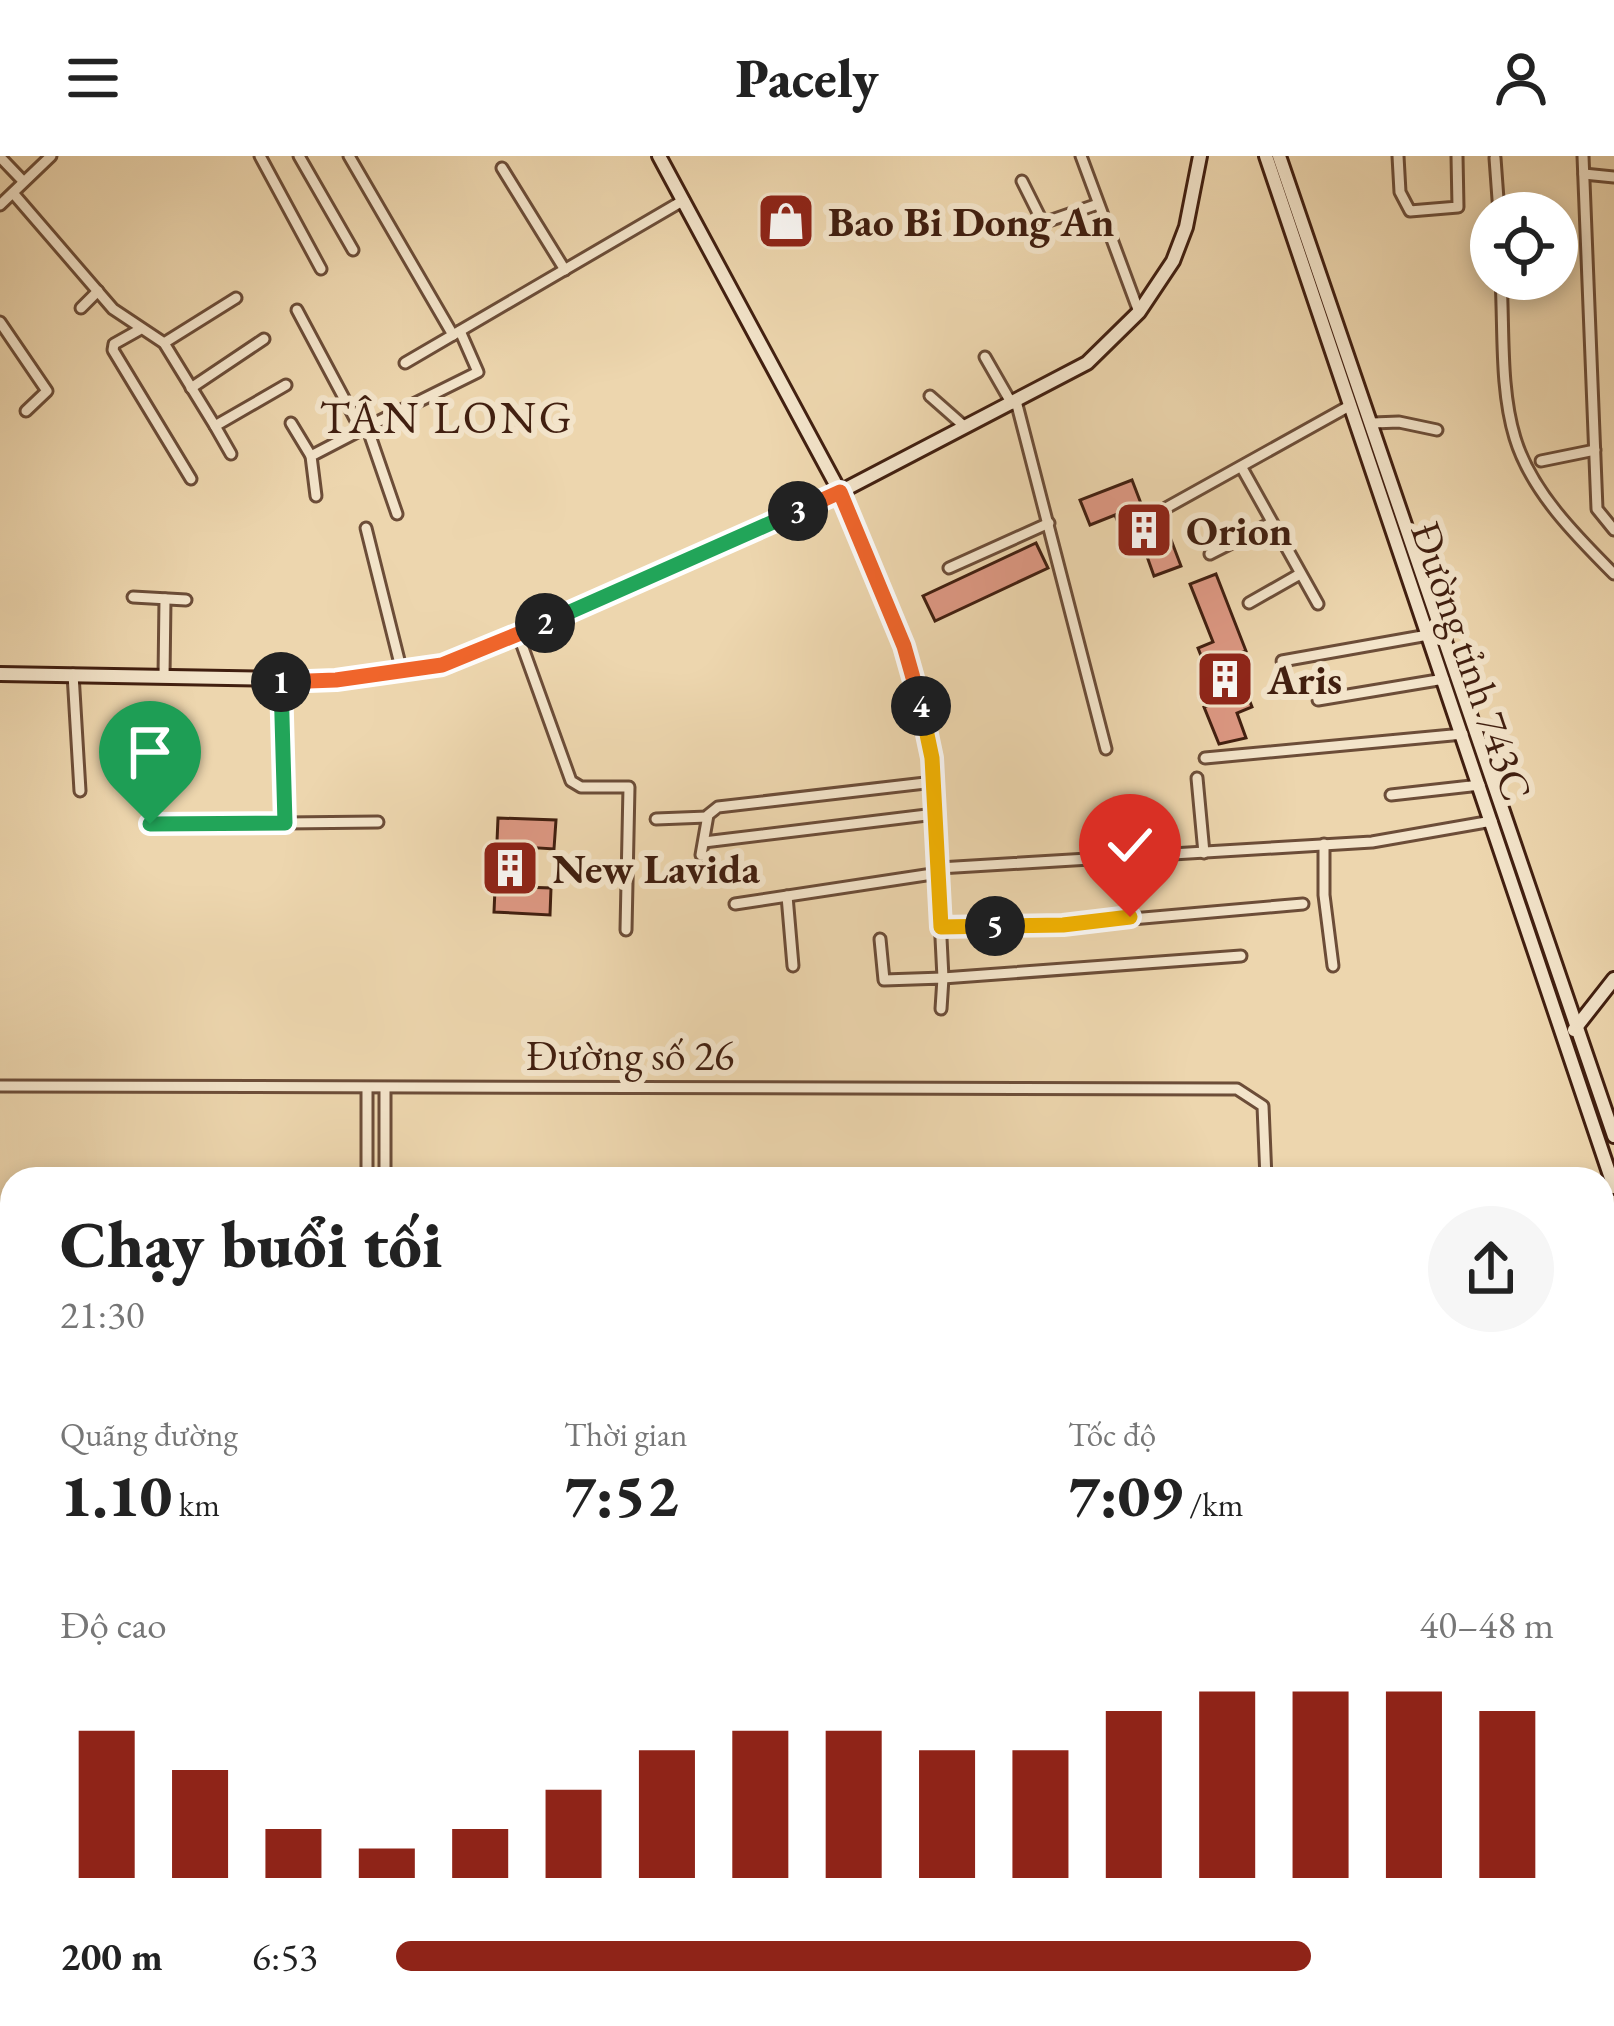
<!DOCTYPE html>
<html lang="vi">
<head>
<meta charset="utf-8">
<style>
	:root { --surface:#fff; --page:#f6f6f6; --text:#222; --muted:#767676; --accent:#8f2418 }
	body { margin:0; font-family:"EB Garamond",serif; background:var(--page); color:var(--text); height:100vh; display:flex; flex-direction:column; font-size:45px; white-space:nowrap }
	* { box-sizing:border-box; margin:0 }
	p { font-size:39px; color:var(--muted) }
	.icon { flex:none; width:66px; height:66px; fill:none; stroke:currentColor; stroke-width:2; stroke-linecap:round; stroke-linejoin:round }
	.map { position:relative; flex:1; overflow:hidden }
	.sheet { position:absolute; left:0px; top:1011px; width:1614px; height:861px; display:flex; flex-direction:column; background:var(--surface); border-radius:36px 36px 0 0; box-shadow:0 6px 18px #0003 }
	.sheet>* { flex:none }
	.fabs { position:absolute; left:1470px; top:36px; display:grid; gap:24px }
	.fabs a { display:grid; place-items:center; width:108px; height:108px; border-radius:50%; background:var(--surface); box-shadow:0 6px 18px #0003; font-size:60px }
	.pin { position:absolute; display:grid; place-items:center; width:102px; height:102px; color:#fff; margin:-123px -51px; border-radius:50% 50% 50% 0; rotate:-45deg; box-shadow:0 0 12px #0007 }
	.pin .icon { rotate:45deg }
	.km { position:absolute; width:60px; height:60px; margin:-30px; border-radius:50%; background:#222; color:#fff; font-size:33px; line-height:60px; text-align:center }
	.round { display:grid; place-items:center; flex:none; width:126px; height:126px; border-radius:63px; background:var(--page) }
	.head { display:flex; align-items:center; justify-content:space-between; height:204px; padding:0 60px }
	h1 { font-size:66px; font-weight:800; line-height:90px }
	.figures { display:grid; grid-template-columns:repeat(3,1fr); gap:18px; height:204px; padding:12px 60px }
	.figures div { display:grid; align-content:center }
	.figures b { font-size:60px; font-weight:800 }
	.figures small { font-size:33px; font-weight:400 }
	.figures p { font-size:33px }
	.chart { height:336px; padding:24px 60px }
	.chart p { display:flex; justify-content:space-between }
	.chart svg { width:100%; height:216px; margin-top:12px; stroke:var(--accent); stroke-width:6 }
	ul { padding:0 60px; list-style:none; font-size:39px }
	li { display:grid; grid-template-columns:192px 144px 1fr; align-items:center; height:90px }
	li i { height:30px; border-radius:15px; background:var(--accent) }
	header { display:flex; justify-content:space-between; align-items:center; height:156px; padding:0 60px; background:var(--surface); font-size:54px; font-weight:800 }
	.map>svg:first-child { display:block }
	.building { fill:#dd9883; stroke:#411f10; stroke-width:3 }
	.lines { fill:none; stroke-linecap:round; stroke-linejoin:round }
	.minor-casing { stroke:#6c4d38; stroke-width:15 }
	.secondary-casing { stroke:#411f10; stroke-width:18 }
	.primary-casing { stroke:#411f10; stroke-width:20 }
	.minor { stroke:#f3e4ca; stroke-width:9 }
	.secondary { stroke:#f3e4ca; stroke-width:12 }
	.primary { stroke:#e6bb77; stroke-width:14 }
	.split-1-casing { stroke:#fff; stroke-width:24 }
	.split-2-casing { stroke:#fff; stroke-width:24 }
	.split-3-casing { stroke:#fff; stroke-width:24 }
	.split-4-casing { stroke:#fff; stroke-width:24 }
	.split-5-casing { stroke:#fff; stroke-width:24 }
	.split-6-casing { stroke:#fff; stroke-width:24 }
	.split-1 { stroke:#22a559; stroke-width:15 }
	.split-2 { stroke:#f0652b; stroke-width:15 }
	.split-3 { stroke:#22a559; stroke-width:15 }
	.split-4 { stroke:#f0652b; stroke-width:15 }
	.split-5 { stroke:#f5b400; stroke-width:15 }
	.split-6 { stroke:#f5b400; stroke-width:15 }
	.labels { text-anchor:middle; stroke-width:12; stroke-linejoin:round; paint-order:stroke }
	.poi-label { font-size:42px; font-weight:bold; fill:#411f10; stroke:#f3e4ca; text-anchor:start }
	.street-label { font-size:42px; fill:#411f10; stroke:#f3e4ca }
	.neighbourhood-label { font-size:45px; letter-spacing:3px; fill:#411f10; stroke:#f3e4ca }
</style>
</head>
<body>
<header><svg class="icon" aria-label="menu" viewBox="0 0 24 24"><path d="M4 6h16M4 12h16M4 18h16"/></svg>Pacely<svg class="icon" aria-label="person" viewBox="0 0 24 24"><circle cx="12" cy="8" r="4"/><path d="M4 21q1-7 8-7t8 7"/></svg></header>
<div class="map">
<svg width="1614" height="1870" viewBox="0 0 1614 1870">
	<rect width="100%" height="100%" fill="#edd6ae"/>
	<filter id="stains"><feTurbulence type="fractalNoise" baseFrequency=".00167" numOctaves="4"/><feColorMatrix values="0 0 0 0 .2 0 0 0 0 .09 0 0 0 0 .02 0 0 0 .5 -.17"/></filter>
	<radialGradient id="worn" r=".72"><stop offset=".6" stop-color="#630" stop-opacity="0"/><stop offset="1" stop-color="#630" stop-opacity=".3"/></radialGradient>
	<g class="building">
		<polygon points="1132,324 1145,358 1157,353 1162,360 1181,410 1154,420 1139,378 1125,384 1115,359 1090,369 1080,344"/>
		<polygon points="1036,387 1048,412 935,465 923,440"/>
		<polygon points="1216,418 1246,495 1232,500 1252,551 1237,557 1246,582 1219,588 1204,551 1219,545 1198,492 1213,486 1190,428"/>
		<polygon points="498,662 556,664 554,693 524,691 522,731 551,732 550,759 494,756"/>
	</g>
	<g class="lines">
		<g class="minor-casing">
			<g id="minor">
				<polyline points="260,0 321,113"/>
				<polyline points="299,0 353,94"/>
				<polyline points="349,0 453,179"/>
				<polyline points="1081,0 1139,156"/>
				<polyline points="1398,0 1400,36 1410,55 1458,51 1457,0"/>
				<polyline points="1583,0 1597,353 1614,374"/>
				<polyline points="0,1 23,25"/>
				<polyline points="1495,2 1499,57"/>
				<polyline points="502,12 565,114"/>
				<polyline points="1584,18 1614,21"/>
				<polyline points="1022,25 1043,67 1098,48"/>
				<polyline points="13,37 113,153 164,187 215,270 286,229"/>
				<polyline points="0,49 51,0"/>
				<path d="M1501,123C1504,174 1500,233 1515,282C1531,335 1576,380 1614,418"/>
				<polyline points="81,152 98,135"/>
				<polyline points="297,154 361,274 478,216 460,175"/>
				<polyline points="0,166 47,235 26,255"/>
				<polyline points="139,174 114,188 113,194 191,323"/>
				<polyline points="164,187 236,142"/>
				<polyline points="985,201 1012,248"/>
				<polyline points="405,207 684,44"/>
				<polyline points="191,232 264,183"/>
				<polyline points="930,240 964,270"/>
				<polyline points="1016,245 1106,593"/>
				<polyline points="291,267 311,300"/>
				<polyline points="1373,267 1399,266 1437,274"/>
				<polyline points="215,270 231,298"/>
				<polyline points="367,271 397,358"/>
				<polyline points="1541,305 1595,294"/>
				<polyline points="1242,312 1318,448"/>
				<polyline points="840,336 904,490 932,602 943,822 1241,800"/>
				<polyline points="316,340 311,300 361,274"/>
				<polyline points="1166,352 1351,249"/>
				<polyline points="366,372 402,516"/>
				<polyline points="1210,398 1271,367"/>
				<polyline points="949,412 1049,367"/>
				<polyline points="133,441 186,444"/>
				<polyline points="1249,447 1300,418"/>
				<polyline points="518,478 571,625 581,631 629,631 626,774"/>
				<polyline points="1282,505 1428,479"/>
				<polyline points="73,518 80,635"/>
				<polyline points="164,521 165,443"/>
				<polyline points="1318,544 1444,523"/>
				<polyline points="1205,602 1463,578"/>
				<polyline points="1197,622 1204,697"/>
				<polyline points="1391,639 1480,629"/>
				<polyline points="656,663 707,661"/>
				<polyline points="285,667 378,666"/>
				<polyline points="150,668 285,667 281,524"/>
				<polyline points="704,686 935,658"/>
				<polyline points="1324,688 1324,739 1333,810"/>
				<polyline points="701,699 708,659 718,651 934,626"/>
				<polyline points="939,712 1372,686 1492,665"/>
				<polyline points="787,740 793,810"/>
				<polyline points="735,748 939,717"/>
				<polyline points="941,771 1063,769 1303,748"/>
				<polyline points="880,783 884,824 943,822 941,853"/>
				<polyline points="0,930 1237,933 1263,950 1266,1023"/>
				<polyline points="367,1023 367,932"/>
				<polyline points="385,1023 385,932"/>
				<polyline points="605,1870 605,1860"/>
			</g>
		</g>
		<g class="secondary-casing">
			<g id="secondary">
				<polyline points="659,0 840,336"/>
				<polyline points="1266,0 1614,1031"/>
				<polyline points="1279,0 1614,980"/>
				<polyline points="0,518 336,524 441,509 523,477 840,336 1087,207 1139,156 1173,105 1186,71 1200,0"/>
				<polyline points="1574,874 1614,823"/>
			</g>
		</g>
		<g class="primary-casing">
			<g id="primary">
				<polyline points="1602,1482 1614,1482"/>
				<polyline points="0,1486 12,1486"/>
				<polyline points="1602,1494 1614,1493"/>
				<polyline points="1602,1506 1614,1506"/>
				<polyline points="0,1509 12,1509"/>
				<polyline points="1602,1517 1614,1517"/>
			</g>
		</g>
		<use href="#minor" class="minor"/>
		<use href="#secondary" class="secondary"/>
		<use href="#primary" class="primary"/>
	</g>
	<g class="lines">
		<g class="split-1-casing">
			<polyline id="split-1" points="150,668 285,667 281,526"/>
		</g>
		<g class="split-2-casing">
			<polyline id="split-2" points="281,526 336,524 442,509 545,467"/>
		</g>
		<g class="split-3-casing">
			<polyline id="split-3" points="545,467 798,355"/>
		</g>
		<g class="split-4-casing">
			<polyline id="split-4" points="798,355 840,336 904,490 921,550"/>
		</g>
		<g class="split-5-casing">
			<polyline id="split-5" points="921,550 932,602 941,771 995,770"/>
		</g>
		<g class="split-6-casing">
			<polyline id="split-6" points="995,770 1063,769 1130,761"/>
		</g>
		<use href="#split-1" class="split-1"/>
		<use href="#split-2" class="split-2"/>
		<use href="#split-3" class="split-3"/>
		<use href="#split-4" class="split-4"/>
		<use href="#split-5" class="split-5"/>
		<use href="#split-6" class="split-6"/>
	</g>
	<defs>
		<g id="shop-square" transform="scale(3)"><rect x="-9" y="-9" width="18" height="18" rx="4" fill="#8f2418" stroke="#f3e4ca"/><path d="M-5-2.5h2.3a2.7 3.5 0 0 1 5.4 0H5L5.5 6h-11ZM-1.5-2.5h3a1.5 2.3 0 0 0-3 0Z" fill="#fff"/></g>
		<g id="building-square" transform="scale(3)"><rect x="-9" y="-9" width="18" height="18" rx="4" fill="#8f2418" stroke="#f3e4ca"/><path d="M-4-6H4V6H1V3H-1V6H-4ZM-2.5-4.3h1.7v1.8h-1.7ZM.8-4.3h1.7v1.8H.8ZM-2.5-1h1.7V.8h-1.7ZM.8-1h1.7V.8H.8Z" fill="#fff"/></g>
	</defs>
	<g fill-rule="evenodd">
		<use href="#shop-square" x="786" y="65"/>
		<use href="#building-square" x="1144" y="374"/>
		<use href="#building-square" x="1225" y="523"/>
		<use href="#building-square" x="510" y="712"/>
	</g>
	<g class="labels">
		<g class="poi-label">
			<text x="828" y="80">Bao Bi Dong An</text>
			<text x="1186" y="389">Orion</text>
			<text x="1267" y="538">Aris</text>
			<text x="552" y="727">New Lavida</text>
		</g>
		<g class="street-label">
			<text transform="translate(1472 505) rotate(71)" y="15">Đường tỉnh 743C</text>
			<text x="630" y="914">Đường số 26</text>
		</g>
		<g class="neighbourhood-label">
			<text x="447" y="277">TÂN LONG</text>
		</g>
	</g>
	<rect width="100%" height="100%" filter="url(#stains)"/>
	<rect width="100%" height="100%" fill="url(#worn)"/>
</svg>
<div class="fabs">
<a><svg class="icon" aria-label="locate" viewBox="0 0 24 24"><circle cx="12" cy="12" r="6"/><path d="M12 2v4M12 18v4M2 12h4M18 12h4"/></svg></a>
</div>
<div class="pin" style="left:150px;top:668px;background:#1e9e55"><svg class="icon" aria-label="arrive" viewBox="0 0 24 24"><path d="M6 21V4h12l-3 4 3 4H6"/></svg></div>
<div class="pin" style="left:1130px;top:761px;background:#d93025"><svg class="icon" aria-label="check" viewBox="0 0 24 24"><path d="M5 12l5 5 9-10"/></svg></div>
<b class="km" style="left:281px;top:526px">1</b>
<b class="km" style="left:545px;top:467px">2</b>
<b class="km" style="left:798px;top:355px">3</b>
<b class="km" style="left:921px;top:550px">4</b>
<b class="km" style="left:995px;top:770px">5</b>
<section class="sheet">
<div class="head"><div><h1>Chạy buổi tối</h1><p>21:30</p></div><a class="round"><svg class="icon" aria-label="share" viewBox="0 0 24 24"><path d="M12 15V3M7 8l5-5 5 5M5 13v7h14v-7"/></svg></a></div>
<div class="figures">
<div><p>Quãng đường</p><b>1.10<small> km</small></b></div>
<div><p>Thời gian</p><b>7:52</b></div>
<div><p>Tốc độ</p><b>7:09<small> /km</small></b></div>
</div>
<div class="chart"><p><span>Độ cao</span>40–48 m</p>
<svg viewBox="0 0 160 44" preserveAspectRatio="none"><path d="M5 44V14M15 44V22M25 44V34M35 44V38M45 44V34M55 44V26M65 44V18M75 44V14M85 44V14M95 44V18M105 44V18M115 44V10M125 44V6M135 44V6M145 44V6M155 44V10"/></svg>
</div>
<ul>
<li><b>200 m</b>6:53<i style="width:79%"></i></li>
</ul>
</section>
</div>
</body>
</html>
